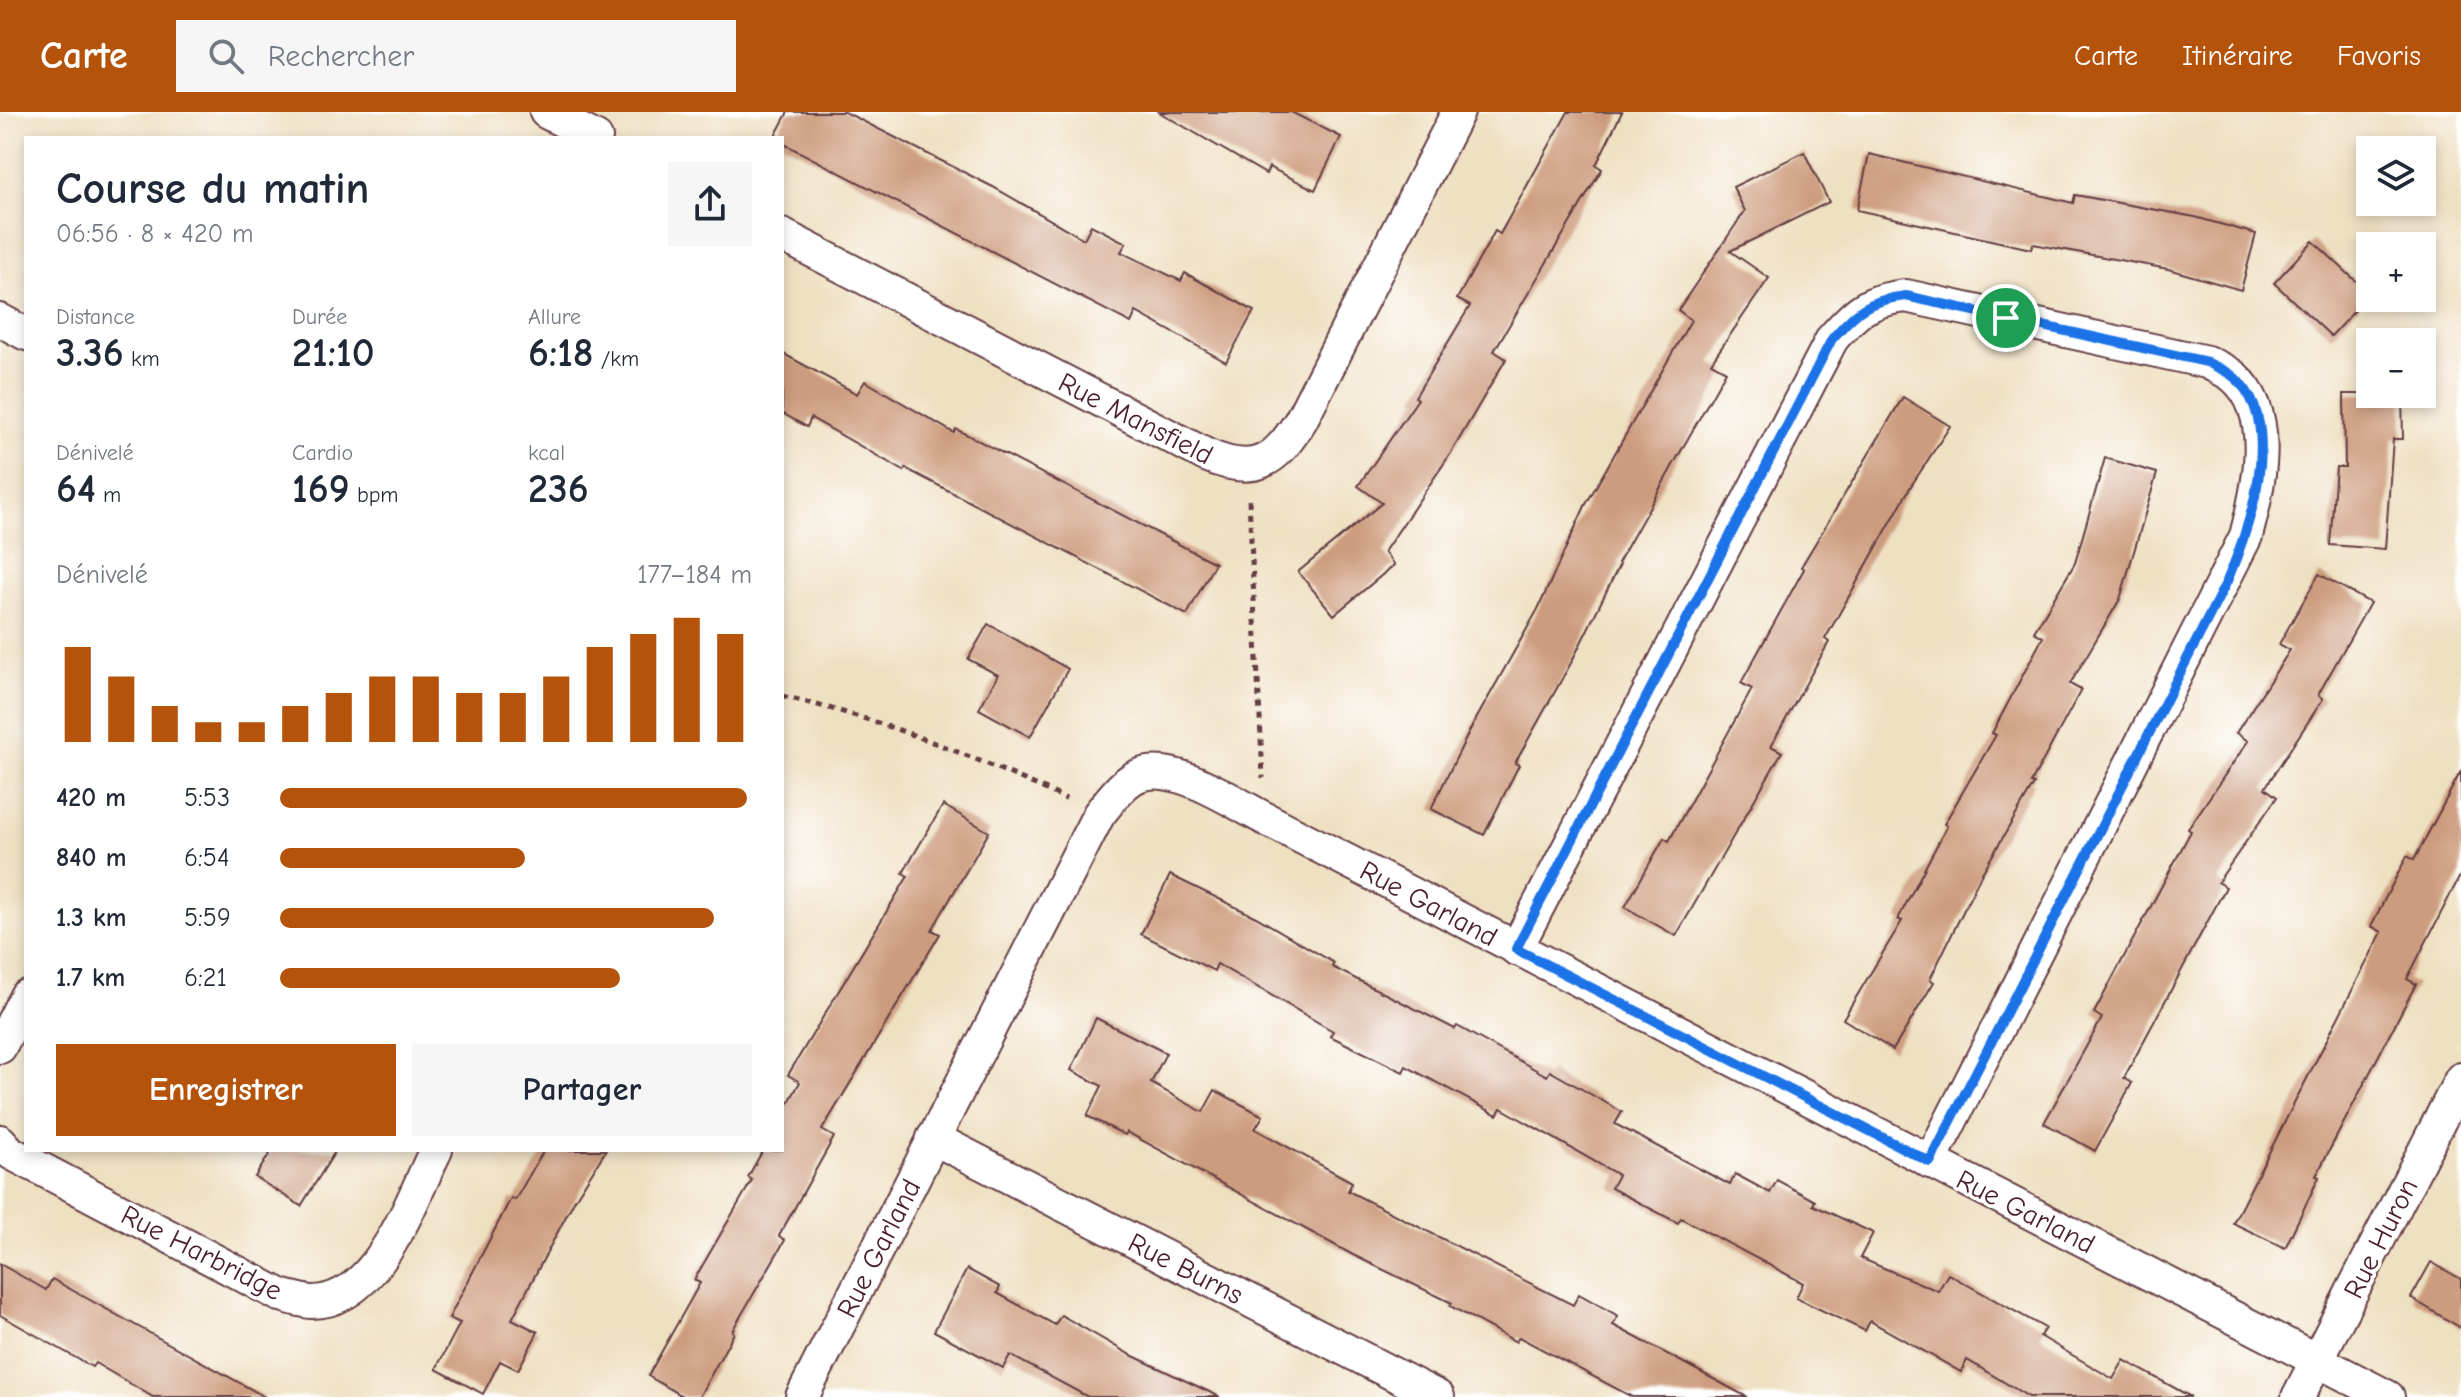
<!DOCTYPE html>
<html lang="fr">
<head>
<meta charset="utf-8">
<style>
	:root { --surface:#fff; --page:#f6f6f7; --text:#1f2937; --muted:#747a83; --accent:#b45309 }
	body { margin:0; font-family:"Comic Neue",sans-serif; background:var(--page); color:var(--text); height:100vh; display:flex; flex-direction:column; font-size:30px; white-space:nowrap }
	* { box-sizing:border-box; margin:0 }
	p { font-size:26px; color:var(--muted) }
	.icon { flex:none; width:44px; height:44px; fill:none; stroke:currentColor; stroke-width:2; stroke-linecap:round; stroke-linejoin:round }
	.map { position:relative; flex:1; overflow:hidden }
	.panel { position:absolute; left:24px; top:24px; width:760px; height:1016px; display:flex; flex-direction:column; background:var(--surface); border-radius:0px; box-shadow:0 4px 12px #0003 }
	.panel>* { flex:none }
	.fabs { position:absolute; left:2356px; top:24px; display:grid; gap:16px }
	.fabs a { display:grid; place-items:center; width:80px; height:80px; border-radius:0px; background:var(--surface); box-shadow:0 4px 12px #0003; font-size:40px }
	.pin { position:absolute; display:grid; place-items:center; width:68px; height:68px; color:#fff; margin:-34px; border:4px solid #fff; border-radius:50%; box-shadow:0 2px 8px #0007 }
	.round { display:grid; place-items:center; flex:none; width:84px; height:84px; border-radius:0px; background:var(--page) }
	.head { display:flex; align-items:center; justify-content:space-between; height:136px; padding:0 32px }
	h1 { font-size:44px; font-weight:600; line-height:60px }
	.figures { display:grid; grid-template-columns:repeat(3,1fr); gap:12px; height:136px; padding:8px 32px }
	.figures div { display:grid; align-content:center }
	.figures b { font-size:40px; font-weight:600 }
	.figures small { font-size:22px; font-weight:400 }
	.figures p { font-size:22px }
	.chart { height:224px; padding:16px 32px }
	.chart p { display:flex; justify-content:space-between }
	.chart svg { width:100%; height:144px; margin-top:8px; stroke:var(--accent); stroke-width:6 }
	.action { display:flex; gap:16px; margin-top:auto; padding:16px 32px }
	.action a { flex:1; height:92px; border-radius:0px; background:var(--accent); color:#fff; font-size:32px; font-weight:600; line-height:92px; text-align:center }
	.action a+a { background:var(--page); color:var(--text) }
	ul { padding:0 32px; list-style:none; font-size:26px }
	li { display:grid; grid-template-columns:128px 96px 1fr; align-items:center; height:60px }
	li i { height:20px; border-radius:10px; background:var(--accent) }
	header { display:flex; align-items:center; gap:48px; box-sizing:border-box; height:112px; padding:0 40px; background:var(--accent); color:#fff }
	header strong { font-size:38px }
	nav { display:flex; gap:44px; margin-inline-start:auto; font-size:28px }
	.search { width:560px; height:72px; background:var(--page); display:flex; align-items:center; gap:20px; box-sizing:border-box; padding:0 28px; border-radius:0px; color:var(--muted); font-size:30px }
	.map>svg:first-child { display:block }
	.building { fill:#cd9c7e }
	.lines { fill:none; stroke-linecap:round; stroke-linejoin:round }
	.street-casing { stroke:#633c42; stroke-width:36 }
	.path { stroke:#633c42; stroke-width:5; stroke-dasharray:6 6; stroke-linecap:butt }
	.street { stroke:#fff; stroke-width:32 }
	.route-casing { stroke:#fff; stroke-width:16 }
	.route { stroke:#1a73e8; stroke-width:10 }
	.labels { text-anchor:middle; stroke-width:7; stroke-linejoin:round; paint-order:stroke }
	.street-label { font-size:28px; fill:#4a1f2b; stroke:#fff }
</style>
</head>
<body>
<header>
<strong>Carte</strong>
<div class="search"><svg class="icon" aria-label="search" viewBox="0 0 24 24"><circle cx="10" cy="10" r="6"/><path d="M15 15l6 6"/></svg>Rechercher</div>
<nav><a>Carte</a><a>Itinéraire</a><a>Favoris</a></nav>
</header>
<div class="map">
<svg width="2461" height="1285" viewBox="0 0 2461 1285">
	<rect width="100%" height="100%" fill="#fff"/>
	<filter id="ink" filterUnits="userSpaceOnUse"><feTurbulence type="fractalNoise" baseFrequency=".0125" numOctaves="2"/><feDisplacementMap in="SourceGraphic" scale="16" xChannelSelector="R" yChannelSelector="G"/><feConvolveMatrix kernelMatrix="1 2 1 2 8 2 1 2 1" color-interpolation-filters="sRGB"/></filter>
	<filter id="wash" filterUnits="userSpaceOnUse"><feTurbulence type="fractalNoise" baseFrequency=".006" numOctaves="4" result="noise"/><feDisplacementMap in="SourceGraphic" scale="32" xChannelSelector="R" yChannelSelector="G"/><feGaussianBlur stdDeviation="1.8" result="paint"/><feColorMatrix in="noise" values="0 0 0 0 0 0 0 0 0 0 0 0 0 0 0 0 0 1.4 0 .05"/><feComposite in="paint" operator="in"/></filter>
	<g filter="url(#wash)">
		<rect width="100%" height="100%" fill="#efe0c2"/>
		<g id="blocks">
			<g class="building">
				<polygon points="788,0 845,0 993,75 1084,127 1091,113 1126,131 1121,140 1181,169 1185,161 1254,199 1226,250 1136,200 1131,211 782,31 782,26 774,26"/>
				<polygon points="1159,0 1291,0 1341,25 1315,78 1269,55 1266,62"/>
				<polygon points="1568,0 1622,0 1596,53 1602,57 1494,239 1506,247 1451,341 1384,440 1394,453 1334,503 1298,460 1382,391 1358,374 1418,287 1415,285 1470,194 1457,187 1495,119 1500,122"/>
				<polygon points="1804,40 1829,90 1730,139 1769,166 1711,251 1726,259 1618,451 1620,452 1571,551 1515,651 1519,653 1484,723 1431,697 1470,618 1538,497 1585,394 1691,208 1678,198 1745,99 1733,75"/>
				<polygon points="1869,42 2073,91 2075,83 2195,105 2256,122 2241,178 2168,157 2033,132 2031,137 1857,98"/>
				<polygon points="2313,129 2370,182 2331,224 2274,171"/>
				<polygon points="782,241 857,282 865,269 954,321 956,317 1215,451 1187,503 905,356 904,359 811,306 807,315 782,301"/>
				<polygon points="2344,282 2402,282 2403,327 2393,327 2385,437 2330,433 2336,355 2345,355"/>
				<polygon points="1903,285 1950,314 1911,374 1825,527 1829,530 1771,634 1782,640 1676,824 1625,795 1664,726 1669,729 1752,577 1741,571 1804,457 1801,455"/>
				<polygon points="2105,346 2157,361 2120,487 2070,572 2081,578 2031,671 2034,672 1981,763 1930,867 1934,870 1893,938 1843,907 1902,809 1898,807 1947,714 1944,712 1996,623 1992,621 2043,525 2034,520 2075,451"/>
				<polygon points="2319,462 2370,491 2318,583 2323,587 2265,676 2277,685 2218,770 2226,775 2124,966 2132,971 2095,1039 2044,1011 2102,906 2094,901 2191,719 2188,717 2248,629 2236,621 2290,538 2279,532"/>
				<polygon points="988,512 1068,557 1030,625 979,597 998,563 968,547"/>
				<polygon points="2461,659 2461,762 2407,867 2416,872 2316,1064 2319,1065 2285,1136 2233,1111 2382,820 2371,814 2407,744 2414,748"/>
				<polygon points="943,693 989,720 932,818 940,822 822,1018 834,1025 779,1124 785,1128 732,1219 734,1221 699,1285 684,1285 648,1264 700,1171 694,1168 752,1068 748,1065 763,1038 782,1038 782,1003 800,970 788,963 908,764 903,761"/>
				<polygon points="1170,763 1256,805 1334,851 1332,855 1455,917 1457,914 1547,964 1550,959 1622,1000 1615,1012 1730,1073 1735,1062 1770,1081 1777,1068 1815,1089 1813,1093 1873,1121 1860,1146 1938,1179 1948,1162 2045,1216 2040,1224 2113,1267 2124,1248 2191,1285 2029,1285 1967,1248 1961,1260 1870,1209 1865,1219 1796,1186 1803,1171 1681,1106 1678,1111 1611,1076 1618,1063 1501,996 1497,1003 1406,954 1403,960 1330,924 1333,919 1217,852 1214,859 1141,822"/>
				<polygon points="1096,906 1166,941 1151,971 1203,1000 1215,978 1263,1004 1255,1017 1352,1070 1348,1079 1573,1193 1579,1182 1618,1204 1613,1213 1747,1285 1632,1285 1519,1225 1516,1230 1450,1194 1452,1191 1353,1143 1127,1020 1125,1023 1087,1004 1102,974 1071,958"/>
				<polygon points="272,1038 336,1038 301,1094 255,1065"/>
				<polygon points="544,1038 606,1038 574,1089 512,1207 538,1220 518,1258 500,1249 483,1282 436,1257 460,1211 449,1206 511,1086 515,1088"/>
				<polygon points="2431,1150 2461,1167 2461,1216 2411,1186"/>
				<polygon points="0,1152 46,1178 52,1167 265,1285 153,1285 95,1251 92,1255 0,1203"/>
				<polygon points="967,1157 1000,1175 997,1181 1055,1213 1061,1203 1129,1242 1220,1285 1088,1285 1010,1243 1003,1256 934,1219"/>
			</g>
		</g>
	</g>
	<g filter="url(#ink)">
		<use href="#blocks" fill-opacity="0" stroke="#633c42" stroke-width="2"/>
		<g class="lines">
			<g class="street-casing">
				<g id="street">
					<polyline points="546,0 596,26"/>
					<path d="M782,123L1206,343C1254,364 1275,351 1301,308L1458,0"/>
					<polyline points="0,208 26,222"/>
					<path d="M1516,837L1832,227C1856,199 1868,188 1906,184L2207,250C2216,255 2227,259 2234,265C2277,302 2258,378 2246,424L1930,1050"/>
					<polyline points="0,935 26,884"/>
					<polyline points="933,1026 1438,1285"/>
					<path d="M0,1029L11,1041L280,1183C289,1185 301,1189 311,1190C378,1191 411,1088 436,1038"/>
					<path d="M802,1285L1099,702C1110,689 1123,669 1140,663C1175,650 1233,690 1264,706L2388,1285"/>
					<polyline points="2298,1285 2461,967"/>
				</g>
			</g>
			<g class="path">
				<polyline points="1249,388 1263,666"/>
				<path d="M782,584C881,607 974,644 1066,687"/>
			</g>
			<use href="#street" class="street"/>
		</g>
	</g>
	<g class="lines" filter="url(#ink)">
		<g class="route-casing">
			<path id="route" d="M1906,184L2207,250C2216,255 2227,259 2234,265C2287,310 2249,417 2227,469L1930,1050L1516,837L1832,227C1856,199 1868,188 1906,184Z"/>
		</g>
		<use href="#route" class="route"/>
	</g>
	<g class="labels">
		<g class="street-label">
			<text transform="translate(1136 306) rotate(27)" y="10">Rue Mansfield</text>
			<text transform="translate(1429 791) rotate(28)" y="10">Rue Garland</text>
			<text transform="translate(2026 1099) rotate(27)" y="10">Rue Garland</text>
			<text transform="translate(2380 1126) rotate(-63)" y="10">Rue Huron</text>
			<text transform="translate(878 1136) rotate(-63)" y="10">Rue Garland</text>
			<text transform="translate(202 1140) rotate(27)" y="10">Rue Harbridge</text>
			<text transform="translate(1186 1156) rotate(27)" y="10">Rue Burns</text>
		</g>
	</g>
</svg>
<div class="fabs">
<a><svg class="icon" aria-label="layers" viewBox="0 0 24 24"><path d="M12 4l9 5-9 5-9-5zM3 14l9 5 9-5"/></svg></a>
<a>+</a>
<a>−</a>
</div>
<div class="pin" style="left:2006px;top:206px;background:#1e9e55"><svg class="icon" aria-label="arrive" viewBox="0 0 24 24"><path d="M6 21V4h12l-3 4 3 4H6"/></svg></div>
<section class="panel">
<div class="head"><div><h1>Course du matin</h1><p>06:56 · 8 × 420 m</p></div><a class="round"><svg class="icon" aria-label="share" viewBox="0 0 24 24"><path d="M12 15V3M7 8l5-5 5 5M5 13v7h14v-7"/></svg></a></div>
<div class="figures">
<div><p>Distance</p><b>3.36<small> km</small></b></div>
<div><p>Durée</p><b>21:10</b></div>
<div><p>Allure</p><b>6:18<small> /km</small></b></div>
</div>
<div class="figures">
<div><p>Dénivelé</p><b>64<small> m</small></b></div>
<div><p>Cardio</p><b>169<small> bpm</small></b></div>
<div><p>kcal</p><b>236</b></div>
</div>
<div class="chart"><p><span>Dénivelé</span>177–184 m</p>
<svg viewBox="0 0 160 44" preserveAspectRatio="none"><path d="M5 44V15M15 44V24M25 44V33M35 44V38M45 44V38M55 44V33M65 44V29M75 44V24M85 44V24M95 44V29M105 44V29M115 44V24M125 44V15M135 44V11M145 44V6M155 44V11"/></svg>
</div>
<ul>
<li><b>420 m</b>5:53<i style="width:99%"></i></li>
<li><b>840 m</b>6:54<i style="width:52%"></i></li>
<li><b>1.3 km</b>5:59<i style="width:92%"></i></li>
<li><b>1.7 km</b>6:21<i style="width:72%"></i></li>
</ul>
<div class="action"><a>Enregistrer</a><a>Partager</a></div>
</section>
</div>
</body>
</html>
